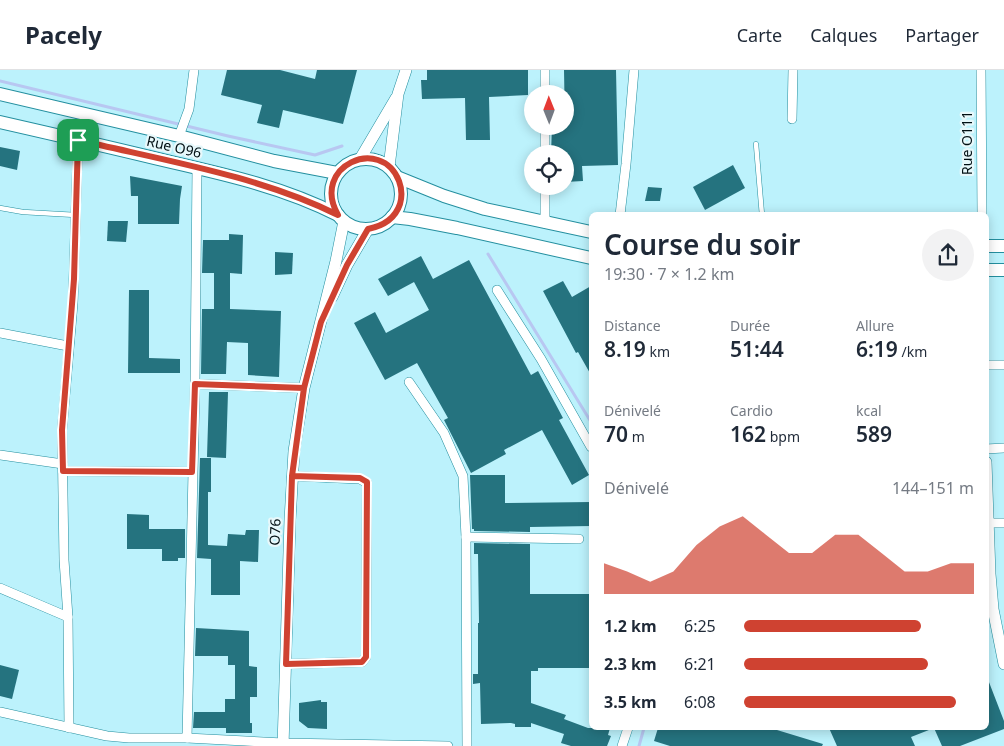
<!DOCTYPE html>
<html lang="fr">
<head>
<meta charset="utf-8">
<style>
	:root { --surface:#fff; --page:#f2f2f3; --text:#1f2937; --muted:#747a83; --line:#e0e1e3; --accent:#cf4231 }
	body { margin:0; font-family:"Noto Sans",sans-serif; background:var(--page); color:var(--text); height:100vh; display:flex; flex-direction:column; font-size:19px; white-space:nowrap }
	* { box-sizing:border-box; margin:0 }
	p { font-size:16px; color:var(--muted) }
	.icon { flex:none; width:28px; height:28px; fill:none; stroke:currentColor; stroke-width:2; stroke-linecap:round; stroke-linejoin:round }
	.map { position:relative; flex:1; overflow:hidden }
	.panel { position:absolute; left:589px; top:142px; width:400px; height:518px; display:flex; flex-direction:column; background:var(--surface); border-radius:8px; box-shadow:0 2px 12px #0003 }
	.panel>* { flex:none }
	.needle { width:32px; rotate:359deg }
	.fabs { position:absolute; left:524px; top:15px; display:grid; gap:10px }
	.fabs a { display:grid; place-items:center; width:50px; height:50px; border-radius:50%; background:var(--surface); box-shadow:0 2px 12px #0003; font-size:25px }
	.pin { position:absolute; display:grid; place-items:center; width:42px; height:42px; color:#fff; margin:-21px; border-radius:10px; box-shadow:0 2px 8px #0006 }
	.round { display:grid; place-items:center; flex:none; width:52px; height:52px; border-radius:26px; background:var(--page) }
	.summary { display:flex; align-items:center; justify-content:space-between; height:85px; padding:0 15px }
	h1 { font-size:28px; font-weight:600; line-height:38px }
	.figures { display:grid; grid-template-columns:repeat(3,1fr); gap:8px; height:85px; padding:5px 15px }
	.figures div { display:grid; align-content:center }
	.figures b { font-size:21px; font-weight:600 }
	.figures small { font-size:14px; font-weight:400 }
	.figures p { font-size:14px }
	.chart { height:140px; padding:10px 15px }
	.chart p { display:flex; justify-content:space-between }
	.chart svg { width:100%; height:90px; margin-top:5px; fill:var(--accent); opacity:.7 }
	ul { padding:0 15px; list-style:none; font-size:16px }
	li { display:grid; grid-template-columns:80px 60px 1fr; align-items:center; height:38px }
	li i { height:12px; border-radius:6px; background:var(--accent) }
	header { display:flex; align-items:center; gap:30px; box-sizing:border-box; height:70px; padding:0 25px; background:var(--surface); border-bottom:1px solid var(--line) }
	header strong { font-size:24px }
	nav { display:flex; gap:28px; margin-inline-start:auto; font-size:18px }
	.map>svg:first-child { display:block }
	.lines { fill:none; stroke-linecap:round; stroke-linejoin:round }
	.stream { stroke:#b8c7f1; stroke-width:3 }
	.building { fill:#25737f }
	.service-casing { stroke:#248f9f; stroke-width:5.5 }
	.minor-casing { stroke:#248f9f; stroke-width:10 }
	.tertiary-casing { stroke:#248f9f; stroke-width:12 }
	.secondary-casing { stroke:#248f9f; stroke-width:14 }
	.service { stroke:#fff; stroke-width:4.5 }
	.minor { stroke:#fff; stroke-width:9 }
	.tertiary { stroke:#fff; stroke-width:11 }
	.secondary { stroke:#fff; stroke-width:12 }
	.route-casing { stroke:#fff; stroke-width:10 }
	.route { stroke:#cf4231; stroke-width:6 }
	.labels { text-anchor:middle; stroke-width:4.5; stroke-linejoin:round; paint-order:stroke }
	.street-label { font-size:14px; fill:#000f13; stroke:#e7f8fb }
</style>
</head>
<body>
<header>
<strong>Pacely</strong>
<nav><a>Carte</a><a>Calques</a><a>Partager</a></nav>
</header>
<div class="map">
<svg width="1004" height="676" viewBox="0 0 1004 676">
	<rect width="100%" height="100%" fill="#bcf2fc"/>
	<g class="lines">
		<g class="stream">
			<polyline points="0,11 228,66 315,85 342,76"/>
			<polyline points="488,184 591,352"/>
			<polyline points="639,676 644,658"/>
		</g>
	</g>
	<g class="building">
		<polygon points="227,0 280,0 315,9 317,0 357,0 343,54 283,40 279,58 257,53 262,35 221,25"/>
		<polygon points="427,0 528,0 528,25 489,27 490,70 466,70 465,28 422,29 421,10 427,10"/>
		<polygon points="564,0 616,0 618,95 582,96 583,111 565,112 565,84 551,84 552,56 565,56"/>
		<polygon points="0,77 20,81 17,100 0,96"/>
		<polygon points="733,95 745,118 705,140 693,117"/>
		<polygon points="130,106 182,116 180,129 179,154 138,154 138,126 131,126"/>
		<polygon points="648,117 662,118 660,131 645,131"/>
		<polygon points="108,151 128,151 126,172 107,171"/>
		<polygon points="229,164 243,165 242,204 230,203 230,239 281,241 279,307 248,305 248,273 227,272 226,304 201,304 202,239 214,239 214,203 202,203 203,170 229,170"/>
		<polygon points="275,182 293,183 292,204 275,205"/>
		<polygon points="421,186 433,209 469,190 531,305 538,301 563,348 559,350 589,405 572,415 542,360 504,380 506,384 471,403 444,350 448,348 417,293 385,310 354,253 375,242 386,263 429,240 414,212 388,226 378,209"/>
		<polygon points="563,211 572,227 591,216 591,305 578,282 576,283 543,221"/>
		<polygon points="129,220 149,220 149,288 180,289 180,303 128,303"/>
		<polygon points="209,322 228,322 226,388 207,387"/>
		<polygon points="200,388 211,388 211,422 208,422 208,475 227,476 228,464 245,465 246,460 259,460 258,492 240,491 240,525 211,525 211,489 197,488"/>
		<polygon points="470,405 505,405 505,433 591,432 591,456 530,457 530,462 474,461 474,459 472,459"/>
		<polygon points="127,444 149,445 149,459 185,459 185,488 178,488 178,491 162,491 162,479 127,479"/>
		<polygon points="474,473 530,474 530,524 591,524 591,598 538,598 538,601 531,601 531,633 566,645 564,649 588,658 610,658 608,665 611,666 607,676 571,676 561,673 564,664 531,653 531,657 515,657 515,654 511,653 481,654 480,613 473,614 473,604 478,604 478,553 479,553 478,484 474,484"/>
		<polygon points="196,558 249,561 249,596 257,597 257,627 250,627 250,653 252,653 252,663 226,663 226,658 193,658 194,642 225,642 225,629 235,629 235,595 228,595 228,586 195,586"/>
		<polygon points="0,595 19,600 12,629 0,626"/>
		<polygon points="987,607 1004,651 1004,659 960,676 942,676 934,658 986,658"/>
		<polygon points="321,630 321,632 327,632 327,659 308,658 299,651 299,633"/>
		<polygon points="658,658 778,658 777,660 823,674 822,676 670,676 654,671"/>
		<polygon points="829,658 934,658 911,667 915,676 837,676"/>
	</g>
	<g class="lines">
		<g class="service-casing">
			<g id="service">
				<polyline points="756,74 762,145"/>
				<polyline points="0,138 23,142 76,145"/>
			</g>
		</g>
		<g class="minor-casing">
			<g id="minor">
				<polyline points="545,0 545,24"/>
				<polyline points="981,0 982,145"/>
				<polyline points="792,49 793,0"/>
				<polyline points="545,56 545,84"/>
				<polyline points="179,66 189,39 194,0"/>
				<polyline points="545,116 545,153"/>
				<polyline points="620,145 626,94 634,0"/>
				<polyline points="497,220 541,289 591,377"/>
				<polyline points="0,263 68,276"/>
				<polyline points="986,295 1004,295"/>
				<polyline points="409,312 444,363 463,406 466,467 467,676"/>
				<polyline points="195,314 304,318"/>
				<polyline points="986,379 1004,378"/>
				<polyline points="0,385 63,394"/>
				<polyline points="63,401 192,402"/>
				<polyline points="988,453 1004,453"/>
				<polyline points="466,467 579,469"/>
				<polyline points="0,518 68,547"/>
				<polyline points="286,594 362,592 366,587 367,413 360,409 292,406"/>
				<polyline points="0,642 107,666 129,668 187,668 283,673 448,676"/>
				<polyline points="69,658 68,547 64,490 62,360 73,233 78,69"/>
				<polyline points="187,668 195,314 197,98"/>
				<polyline points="622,676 628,658"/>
			</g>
		</g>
		<g class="tertiary-casing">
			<g id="tertiary">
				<polyline points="360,89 396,28"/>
				<polyline points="389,97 398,24 406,0"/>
				<polyline points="332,227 347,195 368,159"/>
				<polyline points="986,392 990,504 993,539 1004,594"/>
				<polyline points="283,676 290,450 294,381 304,318 336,191 344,151"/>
			</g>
		</g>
		<g class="secondary-casing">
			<g id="secondary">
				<polyline points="0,24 179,66 274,91 337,103"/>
				<path d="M0,52C57,65 114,78 171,92C228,105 285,118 338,145"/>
				<circle cx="366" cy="124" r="35"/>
				<polyline points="397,107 444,126 485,139 591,162"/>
				<polyline points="392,147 410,149 457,158 591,188"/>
				<polyline points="986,176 1004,176"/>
				<polyline points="986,200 1004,200"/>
			</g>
		</g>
		<use href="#service" class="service"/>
		<use href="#minor" class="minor"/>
		<use href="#tertiary" class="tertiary"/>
		<use href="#secondary" class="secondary"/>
	</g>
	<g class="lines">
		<g class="route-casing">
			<path id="route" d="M78,70L74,209L62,360L63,401L192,402L195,314L304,318L292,406L286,594L362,592L366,587L367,412L360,408L292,406L304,318L321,252L347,195L368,159C383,156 395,149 400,134C402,127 402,119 399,111C381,65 310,96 338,145C260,106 162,90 78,70"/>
		</g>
		<use href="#route" class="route"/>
	</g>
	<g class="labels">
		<g class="street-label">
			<text transform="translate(967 73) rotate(-90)" y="5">Rue O111</text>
			<text transform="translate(174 77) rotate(13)" y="5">Rue O96</text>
			<text transform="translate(275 462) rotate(-88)" y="5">O76</text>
		</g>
	</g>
</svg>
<div class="fabs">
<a><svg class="needle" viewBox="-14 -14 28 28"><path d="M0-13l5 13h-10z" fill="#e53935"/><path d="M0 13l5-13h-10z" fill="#747a83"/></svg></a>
<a><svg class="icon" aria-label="locate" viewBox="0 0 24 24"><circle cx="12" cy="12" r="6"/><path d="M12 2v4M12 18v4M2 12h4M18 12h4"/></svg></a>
</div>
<div class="pin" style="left:78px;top:70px;background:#1e9e55"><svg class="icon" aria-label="arrive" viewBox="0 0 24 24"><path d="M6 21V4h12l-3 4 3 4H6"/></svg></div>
<section class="panel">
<div class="summary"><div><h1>Course du soir</h1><p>19:30 · 7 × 1.2 km</p></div><a class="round"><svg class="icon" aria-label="share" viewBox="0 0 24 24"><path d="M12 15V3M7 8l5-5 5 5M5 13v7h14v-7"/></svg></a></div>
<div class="figures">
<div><p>Distance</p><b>8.19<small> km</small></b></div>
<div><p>Durée</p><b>51:44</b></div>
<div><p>Allure</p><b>6:19<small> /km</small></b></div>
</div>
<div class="figures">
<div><p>Dénivelé</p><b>70<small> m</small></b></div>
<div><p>Cardio</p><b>162<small> bpm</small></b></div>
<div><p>kcal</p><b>589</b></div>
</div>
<div class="chart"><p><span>Dénivelé</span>144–151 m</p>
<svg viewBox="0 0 160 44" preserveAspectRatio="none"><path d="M0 44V29L10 33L20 38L30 33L40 20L50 11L60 6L70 15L80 24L90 24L100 15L110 15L120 24L130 33L140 33L150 29L160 29V44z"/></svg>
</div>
<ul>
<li><b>1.2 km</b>6:25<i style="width:77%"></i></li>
<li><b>2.3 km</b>6:21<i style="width:80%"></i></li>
<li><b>3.5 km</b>6:08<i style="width:92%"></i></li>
</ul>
</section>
</div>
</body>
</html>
